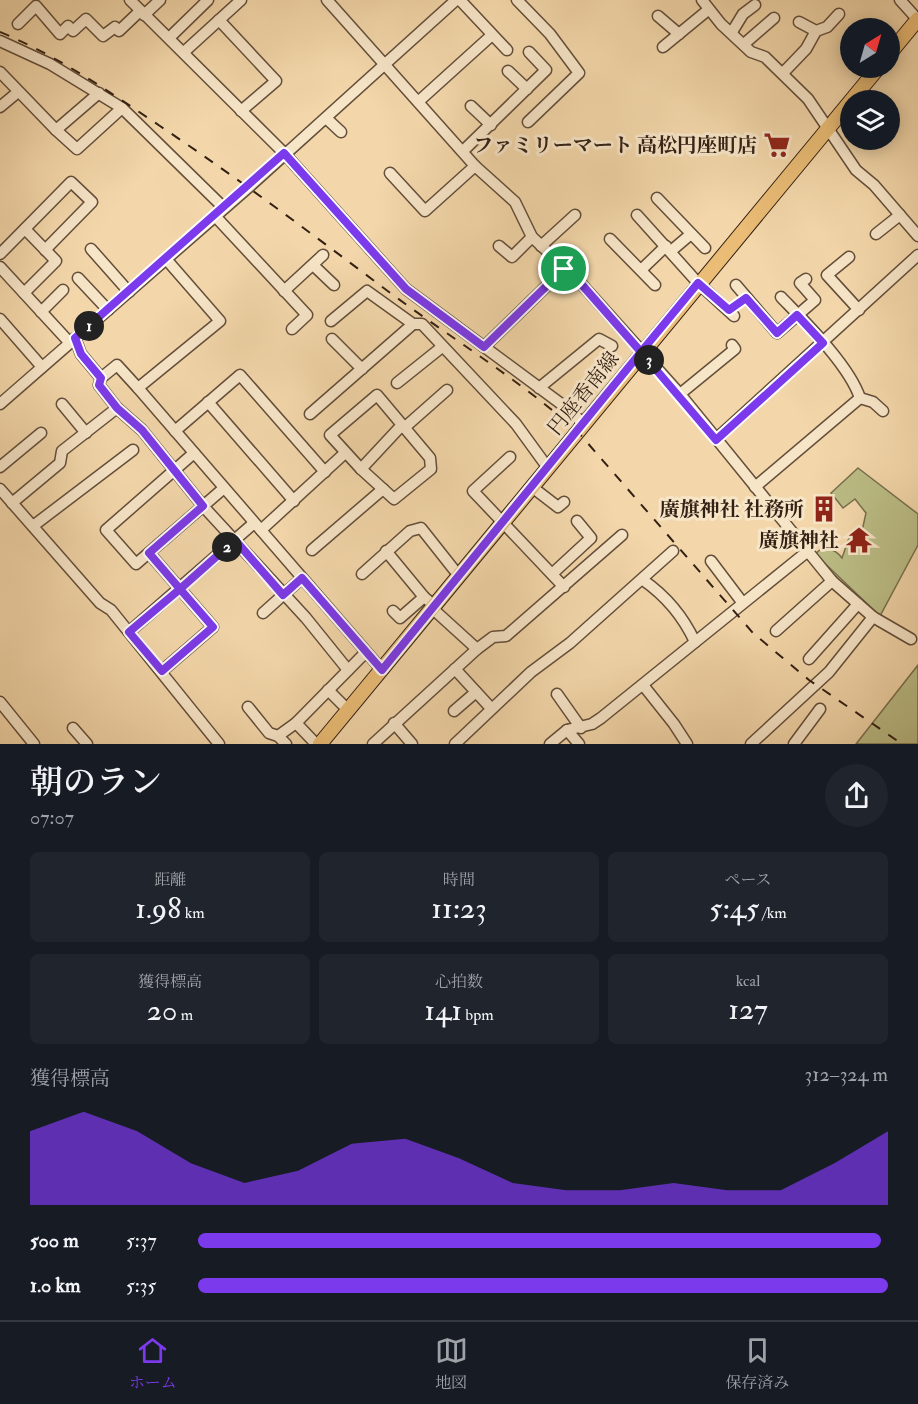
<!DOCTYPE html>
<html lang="ja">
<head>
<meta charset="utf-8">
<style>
	:root { --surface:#171b24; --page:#20242c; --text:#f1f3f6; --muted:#9ea1a6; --line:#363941; --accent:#7c3aed }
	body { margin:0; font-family:"IM FELL Double Pica","Noto Serif JP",serif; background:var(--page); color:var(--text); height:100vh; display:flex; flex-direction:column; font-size:22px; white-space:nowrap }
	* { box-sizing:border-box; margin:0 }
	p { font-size:20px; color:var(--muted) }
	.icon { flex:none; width:33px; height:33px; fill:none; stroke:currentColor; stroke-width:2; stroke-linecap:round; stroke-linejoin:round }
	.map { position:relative; height:744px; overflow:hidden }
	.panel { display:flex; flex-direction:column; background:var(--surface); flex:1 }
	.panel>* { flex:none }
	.needle { width:39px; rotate:37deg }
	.tools { position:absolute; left:840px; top:18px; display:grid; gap:12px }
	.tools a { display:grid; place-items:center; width:60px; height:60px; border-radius:50%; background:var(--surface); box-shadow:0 3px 15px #0003; font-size:30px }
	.pin { position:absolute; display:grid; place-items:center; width:51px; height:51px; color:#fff; margin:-26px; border:3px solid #fff; border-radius:50%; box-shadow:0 2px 6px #0007 }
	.km { position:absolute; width:30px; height:30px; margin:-15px; border-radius:50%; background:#222; color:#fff; font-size:16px; line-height:30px; text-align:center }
	.round { display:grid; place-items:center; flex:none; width:63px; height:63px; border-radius:32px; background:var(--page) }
	.headline { display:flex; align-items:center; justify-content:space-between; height:102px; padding:0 30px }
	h1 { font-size:33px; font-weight:600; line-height:45px }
	.metrics { display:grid; grid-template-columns:repeat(3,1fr); gap:9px; height:102px; padding:6px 30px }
	.metrics div { display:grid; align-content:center; border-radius:9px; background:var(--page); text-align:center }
	.metrics b { font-size:30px; font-weight:600 }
	.metrics small { font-size:16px; font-weight:400 }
	.metrics p { font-size:16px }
	.chart { height:168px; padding:12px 30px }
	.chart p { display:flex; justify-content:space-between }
	.chart svg { width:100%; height:108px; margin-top:6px; fill:var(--accent); opacity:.7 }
	ul { padding:0 30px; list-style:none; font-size:20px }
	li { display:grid; grid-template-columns:96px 72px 1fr; align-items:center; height:45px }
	li i { height:15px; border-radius:8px; background:var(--accent) }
	.tab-bar { display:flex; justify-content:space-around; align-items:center; height:84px; border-top:2px solid var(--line); background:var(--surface); font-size:16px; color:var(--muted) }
	.tab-bar a { display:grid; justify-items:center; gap:3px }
	.tab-bar .active { color:var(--accent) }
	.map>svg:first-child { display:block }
	.green { fill:#bcbe87; stroke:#786f4e; stroke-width:1.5 }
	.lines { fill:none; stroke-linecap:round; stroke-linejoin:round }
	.minor-casing { stroke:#634e3a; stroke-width:13 }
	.major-casing { stroke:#332014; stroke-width:16 }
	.minor { stroke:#f7e5c8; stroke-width:10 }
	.major { stroke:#eabc75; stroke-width:14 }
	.rail { stroke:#332014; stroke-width:2; stroke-dasharray:10 10; stroke-linecap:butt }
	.route-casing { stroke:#fff; stroke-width:12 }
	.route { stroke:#7c3aed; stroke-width:8 }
	.labels { text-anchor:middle; stroke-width:6; stroke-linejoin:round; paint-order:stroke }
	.poi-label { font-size:20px; font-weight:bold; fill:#332014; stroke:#f7e5c8; text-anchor:end }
	.street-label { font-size:20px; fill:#332014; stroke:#f7e5c8 }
</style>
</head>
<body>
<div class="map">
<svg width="918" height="744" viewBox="0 0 918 744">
	<rect width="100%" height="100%" fill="#f3d7aa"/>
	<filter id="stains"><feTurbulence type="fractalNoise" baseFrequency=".00333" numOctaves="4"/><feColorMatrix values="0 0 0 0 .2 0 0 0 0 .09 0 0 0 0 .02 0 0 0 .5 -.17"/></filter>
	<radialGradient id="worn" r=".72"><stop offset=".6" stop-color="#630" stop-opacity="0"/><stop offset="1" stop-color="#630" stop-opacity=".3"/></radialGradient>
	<g class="green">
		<path d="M858,468L918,514V545L880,616L815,554L821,549C831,549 836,550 842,558L849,538L862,531L866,513L855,499L843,508L831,493Z"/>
		<polygon points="918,665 918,744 856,744"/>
	</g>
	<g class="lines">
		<g class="minor-casing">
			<g id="minor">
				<polyline points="130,0 284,153 406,289 564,406 584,424"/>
				<polyline points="327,0 475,166 515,202 532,237 576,278 680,394 832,581 873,617 911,639"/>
				<polyline points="460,0 507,50"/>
				<polyline points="517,0 550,34 579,73 528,122"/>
				<polyline points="702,0 721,24 751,52 765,57 808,99 856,170 874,185 918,236"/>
				<polyline points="900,0 918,20"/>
				<polyline points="144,15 160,0"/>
				<polyline points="658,16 679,34"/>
				<polyline points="219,20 276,81 241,111"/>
				<polyline points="799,22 816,31 827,27 839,14"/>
				<polyline points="18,24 36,6 60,34 68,26 73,31 86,19 103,36 115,27 119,31 140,11"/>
				<polyline points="732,32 743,14 755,5"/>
				<polyline points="169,38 208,0"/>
				<polyline points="0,41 50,64 122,108 224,208"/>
				<polyline points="744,44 774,18"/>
				<polyline points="663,47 708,10"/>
				<polyline points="184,52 241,0"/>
				<polyline points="508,71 527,89"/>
				<polyline points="0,72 56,130 99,93"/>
				<polyline points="783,73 806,49 816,31"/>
				<polyline points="419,101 492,35"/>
				<polyline points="471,106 491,125"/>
				<polyline points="0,107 18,92"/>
				<polyline points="326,118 341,132"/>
				<polyline points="56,130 77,149 122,108"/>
				<polyline points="464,150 546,70 529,52"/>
				<polyline points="390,173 425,211 475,166"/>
				<polyline points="657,198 705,248"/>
				<polyline points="637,215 698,283 734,316"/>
				<polyline points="215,216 307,315 292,329"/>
				<polyline points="876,234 900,215"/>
				<polyline points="610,239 655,285"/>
				<polyline points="499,246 512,257 532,237"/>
				<polyline points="541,246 575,215"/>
				<polyline points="91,249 129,292"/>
				<polyline points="671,251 691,234"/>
				<polyline points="0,254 71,182 92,202 45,250"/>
				<polyline points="849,257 827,275 859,310"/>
				<polyline points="313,265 334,285"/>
				<polyline points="0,267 70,343"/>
				<polyline points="641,270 666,246"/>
				<polyline points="78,278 108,310"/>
				<polyline points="736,285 777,333 815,300 800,283 806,279"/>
				<polyline points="284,291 323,255"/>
				<polyline points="24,293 56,261 25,229"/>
				<polyline points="41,312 63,290"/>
				<polyline points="0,319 42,367"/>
				<polyline points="331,321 367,291 413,324 422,324 516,424 548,468"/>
				<polyline points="75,338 81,354 101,378 117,365 138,388 382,670"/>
				<polyline points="332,339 362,369"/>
				<polyline points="484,347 564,269"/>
				<polyline points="397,383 442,347"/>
				<polyline points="138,388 220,321 166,259"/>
				<polyline points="539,388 599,339 612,346"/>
				<polyline points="680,394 735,349 732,345"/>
				<polygon points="377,395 430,458 431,469 394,499 361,469 330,435"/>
				<polyline points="860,398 873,402 883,411"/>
				<polyline points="208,402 294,501"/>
				<polyline points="0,404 250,186 456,0"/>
				<polyline points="62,404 86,433"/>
				<polyline points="117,408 142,430 203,506 306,618 348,670"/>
				<polyline points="310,414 413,324"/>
				<polyline points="404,428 447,390"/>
				<polyline points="175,431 240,375 325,472"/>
				<polyline points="716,439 918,255"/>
				<polyline points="194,453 106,530 136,564 224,488"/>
				<polyline points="510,457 473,491 564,587"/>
				<polyline points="0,467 41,433"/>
				<polyline points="361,469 402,425"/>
				<polyline points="532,487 558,507 564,502"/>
				<path d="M755,487L860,398C849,365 805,322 781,297"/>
				<polyline points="0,489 100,603 111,610 219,744"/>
				<polyline points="12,503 60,463 62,451 117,408 99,385 101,378"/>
				<polyline points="33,526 133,450"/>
				<polyline points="261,530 345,453"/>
				<polyline points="312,550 383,489"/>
				<polyline points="386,551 424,597 435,606"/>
				<polyline points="149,553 213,627 162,671"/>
				<polyline points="711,561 742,602"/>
				<polyline points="362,574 410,531 421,528 459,576"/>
				<polyline points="552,574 591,538 577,521"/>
				<path d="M643,580C666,596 683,616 695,642"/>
				<polyline points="433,609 477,649"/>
				<polyline points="393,611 400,618 424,597"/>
				<polyline points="263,613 302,578"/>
				<polyline points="776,631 832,581"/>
				<polyline points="129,632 254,523"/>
				<polyline points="809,659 858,604"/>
				<polyline points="455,669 489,706"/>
				<polyline points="643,685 674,724 687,744"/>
				<polyline points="328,690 348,710"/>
				<polyline points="557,694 581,728"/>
				<polyline points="0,702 34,744"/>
				<polyline points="248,707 269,733 278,736 286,744"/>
				<polyline points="454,711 476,692"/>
				<polyline points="296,723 316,744"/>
				<polyline points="394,723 412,744"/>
				<polyline points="73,728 87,744"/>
				<polyline points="567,730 579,744"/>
				<polyline points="278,736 296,723 366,652"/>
				<polyline points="373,744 477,649 493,637 506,636 622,535"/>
				<polyline points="455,744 531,672 570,643 673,551"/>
				<polyline points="550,744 567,730 592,724 601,718 808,551"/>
				<polyline points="751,744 829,672 873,617"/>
				<polyline points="794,744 820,709"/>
			</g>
		</g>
		<g class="major-casing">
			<g id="major">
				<polyline points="890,53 918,19"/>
				<polyline points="320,744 878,68"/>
			</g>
		</g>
		<use href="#minor" class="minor"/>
		<use href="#major" class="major"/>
		<path class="rail" d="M0,32C58,56 108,91 160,126C236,177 308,231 381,286C446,335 516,377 578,432L753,633L809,680L902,744"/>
	</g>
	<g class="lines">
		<g class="route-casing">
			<polyline id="route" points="564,269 484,347 406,289 284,153 75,338 81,354 101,378 99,385 117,408 142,430 203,506 149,553 180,589 129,632 162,671 213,627 180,589 235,540 283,595 302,578 382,670 641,352 716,440 823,343 797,315 777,333 746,298 729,310 698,283 641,352 576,278 564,269"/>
		</g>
		<use href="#route" class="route"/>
	</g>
	<defs>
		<g id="supermarket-bare" transform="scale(2.07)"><path d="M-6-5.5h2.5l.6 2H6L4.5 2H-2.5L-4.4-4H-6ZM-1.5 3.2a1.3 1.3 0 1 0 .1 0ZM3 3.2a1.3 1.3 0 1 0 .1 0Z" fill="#8f2418" stroke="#f7e5c8" stroke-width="2.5" paint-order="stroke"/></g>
		<g id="building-bare" transform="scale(2.07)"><path d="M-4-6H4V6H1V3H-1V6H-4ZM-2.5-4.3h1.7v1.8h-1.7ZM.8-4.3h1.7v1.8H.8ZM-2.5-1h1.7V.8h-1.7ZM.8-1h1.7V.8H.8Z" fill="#8f2418" stroke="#f7e5c8" stroke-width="2.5" paint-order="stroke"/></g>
		<g id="temple-bare" transform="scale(2.07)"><path d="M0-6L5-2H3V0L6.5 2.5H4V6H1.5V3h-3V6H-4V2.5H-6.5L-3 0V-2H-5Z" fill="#8f2418" stroke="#f7e5c8" stroke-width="2.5" paint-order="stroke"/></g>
	</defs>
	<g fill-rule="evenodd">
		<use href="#supermarket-bare" x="777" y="145"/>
		<use href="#building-bare" x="824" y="509"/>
		<use href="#temple-bare" x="859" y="540"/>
	</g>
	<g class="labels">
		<g class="poi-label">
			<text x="757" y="152">ファミリーマート 高松円座町店</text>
			<text x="804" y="516">廣旗神社 社務所</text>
			<text x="839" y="547">廣旗神社</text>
		</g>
		<g class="street-label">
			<text transform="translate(583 393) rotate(-51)" y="7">円座香南線</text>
		</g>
	</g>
	<rect width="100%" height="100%" filter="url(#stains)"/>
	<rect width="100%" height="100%" fill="url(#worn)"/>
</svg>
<div class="tools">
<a><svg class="needle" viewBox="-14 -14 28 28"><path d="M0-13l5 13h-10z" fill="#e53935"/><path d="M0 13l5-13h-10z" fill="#9ea1a6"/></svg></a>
<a><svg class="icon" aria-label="layers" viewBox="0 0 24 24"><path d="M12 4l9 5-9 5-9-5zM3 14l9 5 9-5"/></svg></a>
</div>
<div class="pin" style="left:564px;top:269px;background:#1e9e55"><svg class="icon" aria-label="arrive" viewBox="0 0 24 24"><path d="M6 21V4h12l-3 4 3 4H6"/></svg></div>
<b class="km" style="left:89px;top:326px">1</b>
<b class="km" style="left:227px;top:547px">2</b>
<b class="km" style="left:649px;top:360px">3</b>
</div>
<section class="panel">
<div class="headline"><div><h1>朝のラン</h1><p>07:07</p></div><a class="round"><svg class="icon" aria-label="share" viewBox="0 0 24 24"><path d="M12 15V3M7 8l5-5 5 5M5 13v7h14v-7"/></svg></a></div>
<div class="metrics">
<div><p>距離</p><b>1.98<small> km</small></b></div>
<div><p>時間</p><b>11:23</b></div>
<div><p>ペース</p><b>5:45<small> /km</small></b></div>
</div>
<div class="metrics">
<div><p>獲得標高</p><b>20<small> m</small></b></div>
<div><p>心拍数</p><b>141<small> bpm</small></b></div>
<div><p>kcal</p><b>127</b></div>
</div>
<div class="chart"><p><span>獲得標高</span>312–324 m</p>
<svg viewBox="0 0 160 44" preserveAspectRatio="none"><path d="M0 44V14L10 6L20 14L30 27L40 35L50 30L60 19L70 17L80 25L90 35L100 38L110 38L120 35L130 38L140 38L150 27L160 14V44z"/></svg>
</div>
<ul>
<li><b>500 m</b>5:37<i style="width:99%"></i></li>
<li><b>1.0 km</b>5:35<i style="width:100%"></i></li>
</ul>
</section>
<nav class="tab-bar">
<a class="active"><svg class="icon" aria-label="home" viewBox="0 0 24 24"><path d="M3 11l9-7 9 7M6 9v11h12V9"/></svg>ホーム</a>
<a><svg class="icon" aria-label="map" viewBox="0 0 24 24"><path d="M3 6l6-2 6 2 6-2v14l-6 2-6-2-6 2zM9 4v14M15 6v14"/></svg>地図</a>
<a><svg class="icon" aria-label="saved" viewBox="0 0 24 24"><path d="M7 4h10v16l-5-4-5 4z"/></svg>保存済み</a>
</nav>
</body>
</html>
